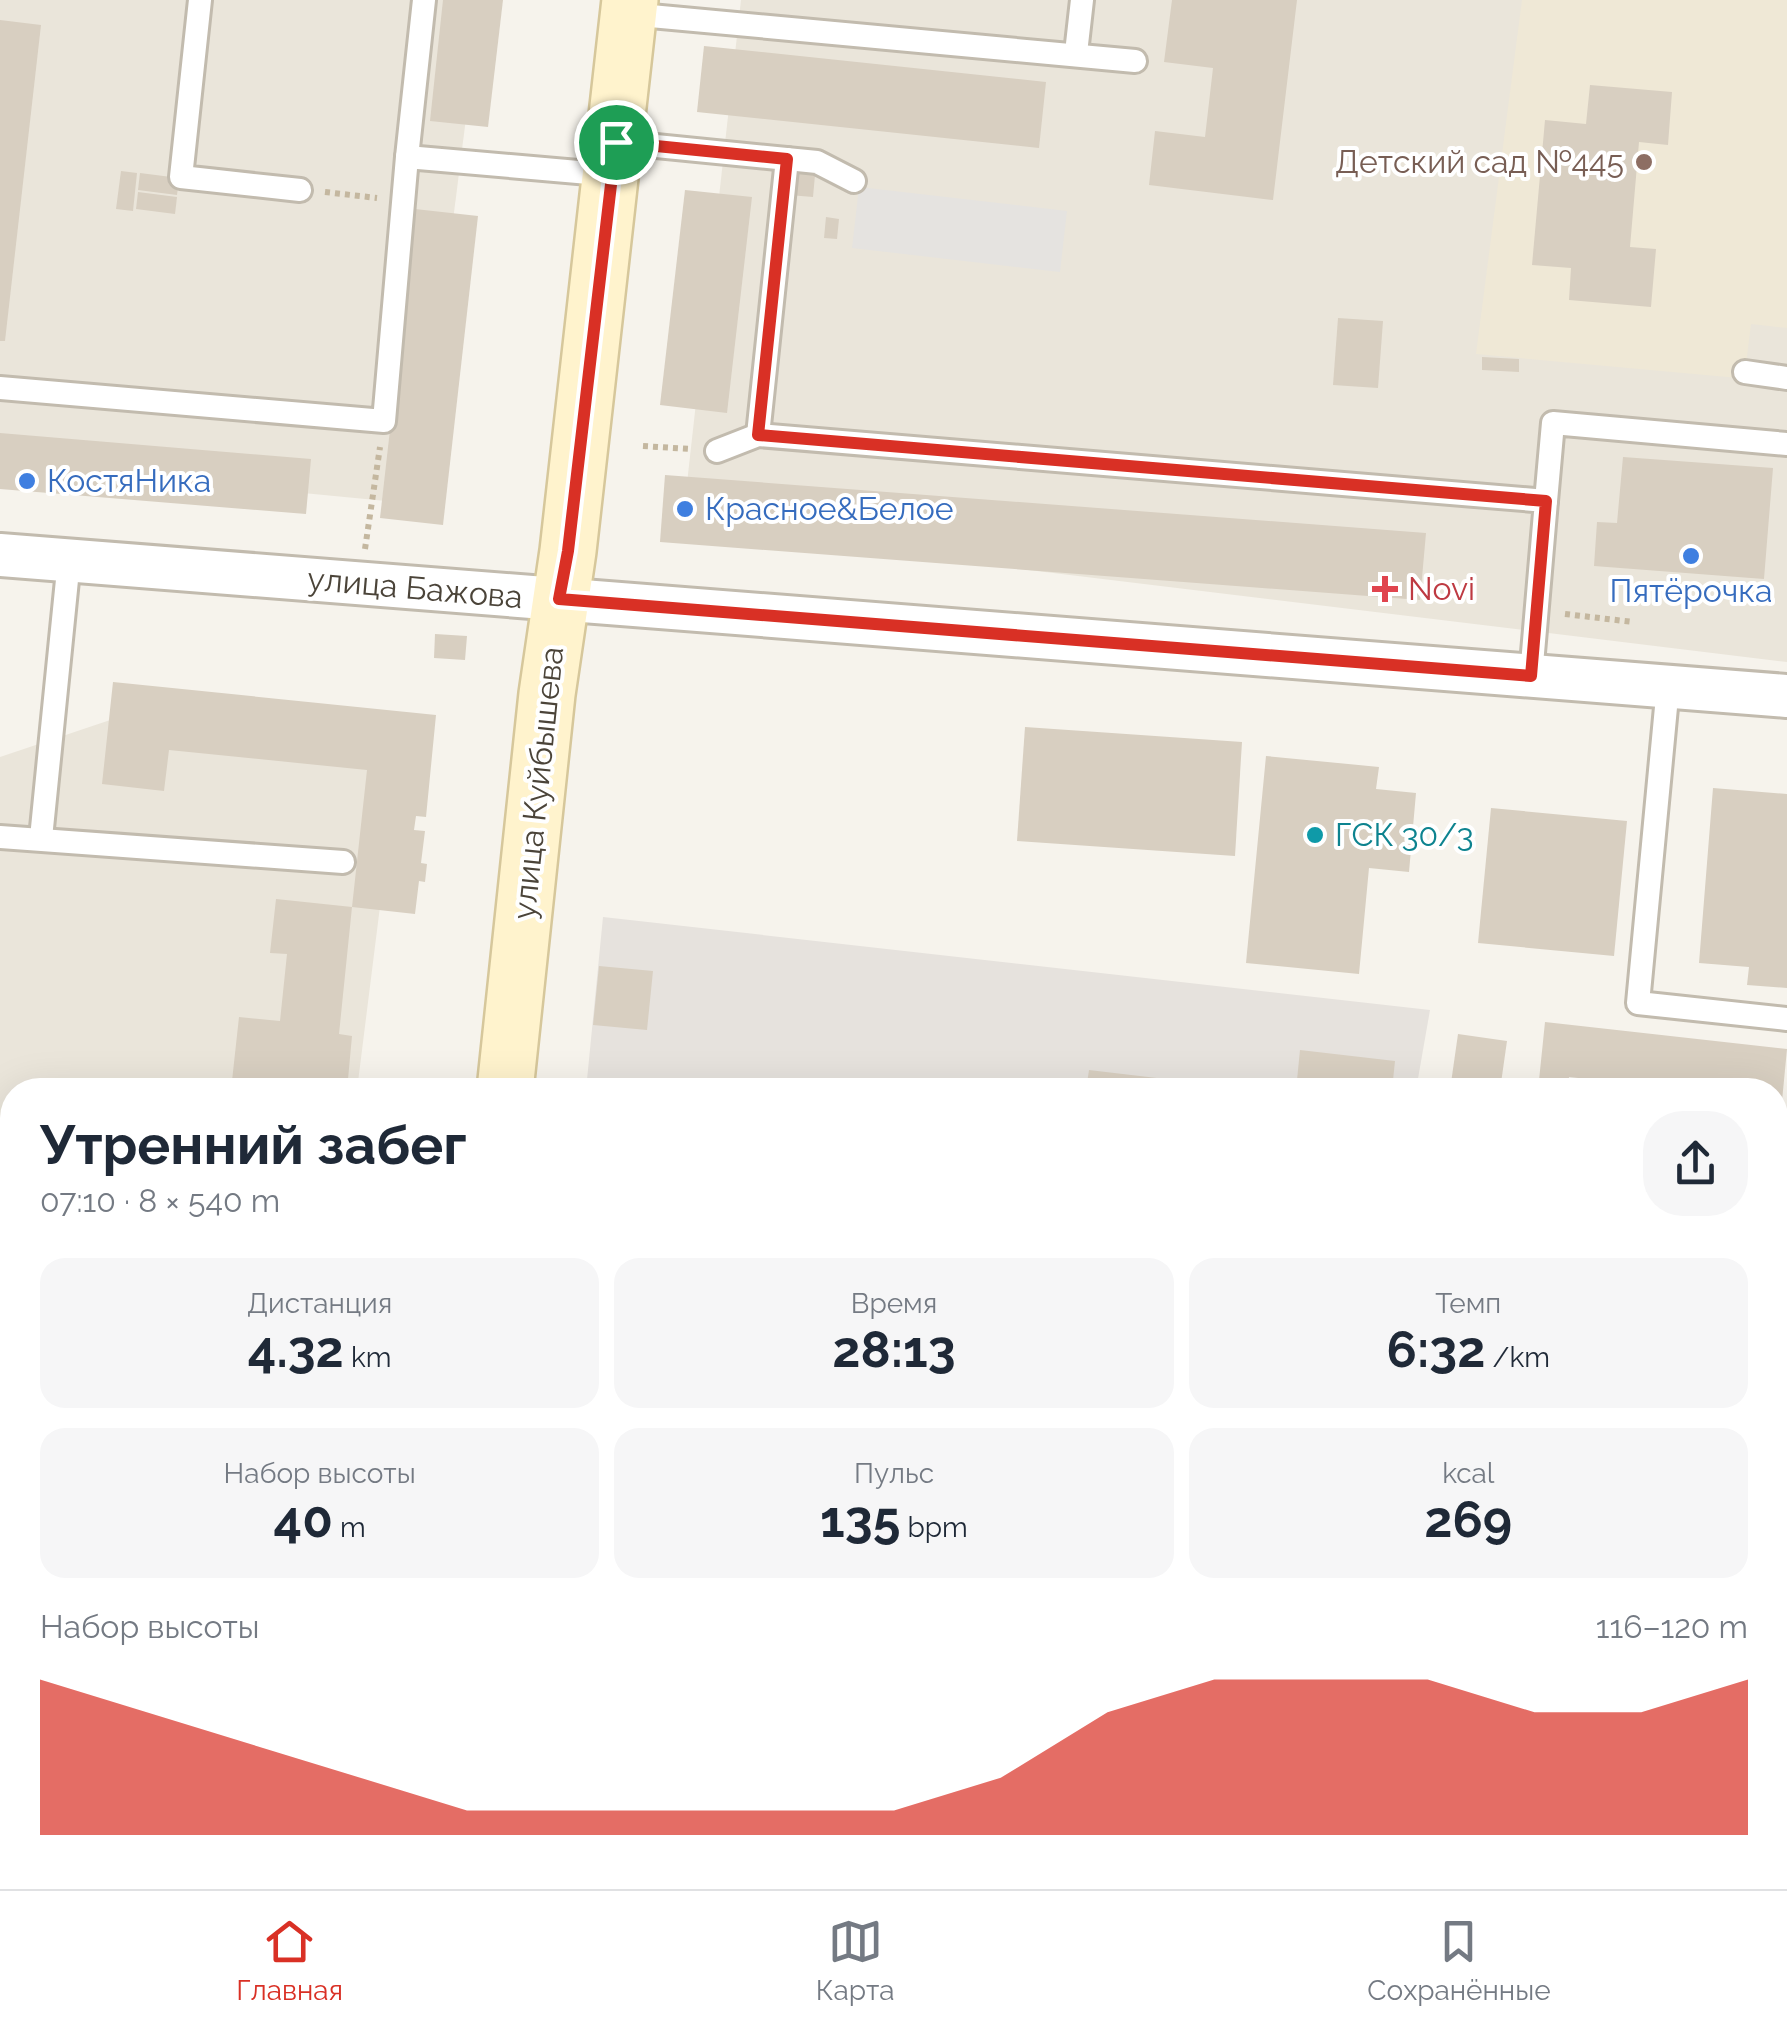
<!DOCTYPE html>
<html lang="ru">
<head>
<meta charset="utf-8">
<style>
	:root { --surface:#fff; --page:#f6f6f7; --text:#1f2937; --muted:#747a83; --line:#e0e1e3; --accent:#d93025 }
	body { margin:0; font-family:Raleway,sans-serif; background:var(--page); color:var(--text); height:100vh; display:flex; flex-direction:column; font-size:38px; white-space:nowrap }
	* { box-sizing:border-box; margin:0 }
	p { font-size:32px; color:var(--muted) }
	.icon { flex:none; width:55px; height:55px; fill:none; stroke:currentColor; stroke-width:2; stroke-linecap:round; stroke-linejoin:round }
	.map { position:relative; flex:1; overflow:hidden }
	.drawer { position:absolute; left:0px; top:1078px; width:1788px; height:812px; display:flex; flex-direction:column; background:var(--surface); border-radius:40px 40px 0 0; box-shadow:0 10px 40px #0002 }
	.drawer>* { flex:none }
	.pin { position:absolute; display:grid; place-items:center; width:85px; height:85px; color:#fff; margin:-42px; border:5px solid #fff; border-radius:50%; box-shadow:0 2px 10px #0007 }
	.round { display:grid; place-items:center; flex:none; width:105px; height:105px; border-radius:40px; background:var(--page) }
	.overview { display:flex; align-items:center; justify-content:space-between; height:170px; padding:0 40px }
	h1 { font-size:55px; font-weight:700; line-height:75px }
	.figures { display:grid; grid-template-columns:repeat(3,1fr); gap:15px; height:170px; padding:10px 40px }
	.figures div { display:grid; align-content:center; border-radius:25px; background:var(--page); text-align:center }
	.figures b { font-size:50px; font-weight:700 }
	.figures small { font-size:28px; font-weight:400 }
	.figures p { font-size:28px }
	.chart { height:280px; padding:20px 40px }
	.chart p { display:flex; justify-content:space-between }
	.chart svg { width:100%; height:180px; margin-top:10px; fill:var(--accent); opacity:.7 }
	.dock { display:flex; justify-content:space-around; align-items:center; height:140px; border-top:2px solid var(--line); background:var(--surface); font-size:28px; color:var(--muted) }
	.dock a { display:grid; justify-items:center; gap:5px }
	.dock .selected { color:var(--accent) }
	.map>svg:first-child { display:block }
	.residential { fill:#eae5da }
	.commercial { fill:#f7ead8 }
	.industrial { fill:#e6e2dd }
	.education { fill:#efe8d6 }
	.parking { fill:#e5e3e0 }
	.building { fill:#d8cfc1 }
	.lines { fill:none; stroke-linecap:round; stroke-linejoin:round }
	.service-casing { stroke:#c2bbae; stroke-width:28 }
	.minor-casing { stroke:#c2bbae; stroke-width:48 }
	.secondary-casing { stroke:#d6c79b; stroke-width:60 }
	.path { stroke:#c4b79f; stroke-width:6; stroke-dasharray:5 5; stroke-linecap:butt }
	.service { stroke:#fff; stroke-width:22 }
	.minor { stroke:#fff; stroke-width:42 }
	.secondary { stroke:#fff3cd; stroke-width:55 }
	.route-casing { stroke:#fff; stroke-width:20 }
	.route { stroke:#d93025; stroke-width:12 }
	.education-dot { fill:#8d6e63; stroke:#fff; stroke-width:4 }
	.shop-dot { fill:#3f7fe0; stroke:#fff; stroke-width:4 }
	.health-dot { fill:#e0444e; stroke:#fff; stroke-width:4 }
	.culture-dot { fill:#0f9aa8; stroke:#fff; stroke-width:4 }
	.labels { text-anchor:middle; stroke-width:8; stroke-linejoin:round; paint-order:stroke }
	.education-label { font-size:32px; fill:#785e54; stroke:#fff; text-anchor:end }
	.shop-label { font-size:32px; fill:#366cbe; stroke:#fff; text-anchor:start }
	.street-label { font-size:32px; fill:#4b4439; stroke:#fff }
	.health-label { font-size:32px; fill:#be3a42; stroke:#fff; text-anchor:start }
	.culture-label { font-size:32px; fill:#0d838f; stroke:#fff; text-anchor:start }
</style>
</head>
<body>
<div class="map">
<svg width="1787" height="1889" viewBox="0 0 1787 1889">
	<rect width="100%" height="100%" fill="#f6f3ec"/>
	<g class="residential">
		<polygon points="0,0 481,0 417,504 0,464"/>
		<polygon points="741,0 1787,0 1787,662 682,528"/>
		<polygon points="152,706 401,739 357,1090 12,1090 12,1878 259,1878 258,1889 0,1889 0,757"/>
	</g>
	<polygon class="commercial" points="516,1878 1702,1878 1701,1889 515,1889"/>
	<polygon class="industrial" points="603,917 1430,1010 1416,1090 586,1090"/>
	<polygon class="education" points="1522,0 1787,0 1787,328 1751,324 1745,372 1738,378 1476,354"/>
	<g class="parking">
		<polygon points="859,187 1067,211 1060,272 852,248"/>
		<polygon points="500,1878 578,1878 576,1889 499,1889"/>
	</g>
	<g class="building">
		<polygon points="443,0 503,0 488,127 430,121"/>
		<polygon points="1172,0 1297,0 1273,200 1149,185 1155,131 1205,137 1213,68 1164,62"/>
		<polygon points="0,20 41,25 5,341 0,341"/>
		<polygon points="704,46 1046,82 1039,148 697,112"/>
		<polygon points="1590,85 1672,92 1668,145 1639,142 1630,247 1656,249 1651,307 1569,300 1571,268 1532,265 1545,120 1586,124"/>
		<polygon points="121,171 137,173 133,211 116,209"/>
		<polygon points="140,173 179,178 177,195 138,190"/>
		<polygon points="792,173 815,175 813,197 789,195"/>
		<polygon points="685,190 752,197 727,413 660,405"/>
		<polygon points="138,192 177,197 175,214 136,209"/>
		<polygon points="415,209 478,216 443,525 380,518"/>
		<polygon points="826,217 839,219 837,239 824,238"/>
		<polygon points="1338,318 1383,321 1378,388 1333,385"/>
		<polygon points="1482,357 1519,359 1519,372 1482,370"/>
		<polygon points="0,433 311,459 306,514 0,489"/>
		<polygon points="1623,457 1773,468 1764,579 1594,566 1597,522 1617,523"/>
		<polygon points="665,475 1426,533 1420,600 660,542"/>
		<polygon points="435,634 467,636 465,660 434,658"/>
		<polygon points="113,682 436,715 426,817 416,816 414,830 425,831 421,863 427,864 425,882 419,881 415,914 352,907 367,770 169,750 164,791 102,784"/>
		<polygon points="1025,727 1242,742 1235,856 1017,841"/>
		<polygon points="1266,756 1379,767 1376,789 1416,793 1409,872 1369,868 1359,974 1246,963"/>
		<polygon points="1713,788 1787,794 1787,988 1747,985 1749,967 1699,963"/>
		<polygon points="1491,808 1627,821 1614,956 1478,943"/>
		<polygon points="276,899 352,907 339,1034 352,1036 347,1090 231,1090 239,1017 280,1021 287,954 270,953"/>
		<polygon points="599,966 653,971 647,1030 593,1025"/>
		<polygon points="1545,1022 1787,1049 1782,1101 1775,1100 1775,1090 1687,1090 1569,1077 1568,1090 1538,1090"/>
		<polygon points="1458,1034 1507,1041 1500,1090 1450,1090"/>
		<polygon points="1300,1050 1395,1061 1392,1090 1296,1090"/>
		<polygon points="1089,1070 1182,1081 1181,1090 1086,1090"/>
		<polygon points="689,1078 781,1087 780,1090 688,1090"/>
		<polygon points="890,1084 941,1087 941,1090 890,1090"/>
		<polygon points="0,1211 12,1212 12,1246 0,1245"/>
		<polygon points="1,1344 12,1345 12,1417 0,1416"/>
		<polygon points="7,1539 12,1540 12,1878 35,1878 34,1889 0,1889 0,1600"/>
		<polygon points="98,1878 113,1878 113,1889 97,1889"/>
		<polygon points="578,1878 723,1878 721,1889 577,1889"/>
		<polygon points="901,1878 997,1878 996,1889 900,1889"/>
		<polygon points="1132,1878 1345,1878 1344,1889 1131,1889"/>
		<polygon points="1448,1878 1491,1878 1490,1889 1447,1889"/>
		<polygon points="1604,1878 1671,1878 1670,1889 1602,1889"/>
	</g>
	<g class="lines">
		<g class="service-casing">
			<g id="service">
				<polyline points="200,0 181,177 300,190"/>
				<polyline points="629,14 1135,61"/>
				<polyline points="1076,53 1082,0"/>
				<polyline points="616,142 817,162 854,181"/>
				<polyline points="407,157 424,0"/>
				<polyline points="1745,372 1787,378"/>
				<polyline points="0,388 384,421 407,157 612,175"/>
				<polyline points="758,435 787,159"/>
				<polyline points="717,451 758,435 1546,501 1531,676"/>
				<polyline points="1546,501 1553,423 1787,444"/>
				<polyline points="1668,686 1638,1003 1787,1019"/>
				<polyline points="0,837 343,862"/>
				<polyline points="41,838 69,560"/>
				<polyline points="1775,1148 1787,1150"/>
				<polyline points="0,1288 12,1289"/>
				<polyline points="0,1445 12,1447"/>
				<polyline points="309,1878 417,1888"/>
				<polyline points="810,1889 812,1878"/>
				<polyline points="1049,1889 1050,1878"/>
				<polyline points="1386,1889 1386,1878"/>
				<polyline points="1423,1889 1423,1878"/>
				<polyline points="1717,1889 1718,1878"/>
			</g>
		</g>
		<g class="minor-casing">
			<g id="minor">
				<polyline points="0,555 1787,696"/>
				<polyline points="1775,1889 1787,1761"/>
			</g>
		</g>
		<g class="secondary-casing">
			<g id="secondary">
				<polyline points="505,1090 547,694 568,551 630,0"/>
				<polyline points="417,1889 418,1878"/>
			</g>
		</g>
		<g class="path">
			<polyline points="325,192 377,198"/>
			<polyline points="643,446 690,449"/>
			<polyline points="365,549 380,447"/>
			<polyline points="1565,614 1633,622"/>
			<polyline points="1084,1889 1085,1878"/>
			<polyline points="1675,1889 1676,1878"/>
		</g>
		<use href="#service" class="service"/>
		<use href="#minor" class="minor"/>
		<use href="#secondary" class="secondary"/>
	</g>
	<g class="lines">
		<g class="route-casing">
			<polygon id="route" points="616,142 787,159 758,435 1546,501 1531,676 559,599 568,551"/>
		</g>
		<use href="#route" class="route"/>
	</g>
	<circle class="education-dot" cx="1644" cy="162" r="10"/>
	<g class="shop-dot">
		<circle cx="27" cy="481" r="10"/>
		<circle cx="685" cy="509" r="10"/>
		<circle cx="1691" cy="556" r="10"/>
	</g>
	<path class="health-dot" d="M1380 574h10v10h10v10h-10v10h-10v-10h-10v-10h10z"/>
	<circle class="culture-dot" cx="1315" cy="835" r="10"/>
	<g class="labels">
		<g class="education-label">
			<text x="1624" y="173">Детский сад №445</text>
		</g>
		<g class="shop-label">
			<text x="47" y="492">КостяНика</text>
			<text x="705" y="520">Красное&amp;Белое</text>
			<text x="1691" y="602" text-anchor="middle">Пятёрочка</text>
		</g>
		<g class="street-label">
			<text transform="translate(415 588) rotate(5)" y="11">улица Бажова</text>
			<text transform="translate(538 783) rotate(-84)" y="11">улица Куйбышева</text>
		</g>
		<g class="health-label">
			<text x="1408" y="600">Novi</text>
		</g>
		<g class="culture-label">
			<text x="1335" y="846">ГСК 30/3</text>
		</g>
	</g>
</svg>
<div class="pin" style="left:616px;top:142px;background:#1e9e55"><svg class="icon" aria-label="arrive" viewBox="0 0 24 24"><path d="M6 21V4h12l-3 4 3 4H6"/></svg></div>
<section class="drawer">
<div class="overview"><div><h1>Утренний забег</h1><p>07:10 · 8 × 540 m</p></div><a class="round"><svg class="icon" aria-label="share" viewBox="0 0 24 24"><path d="M12 15V3M7 8l5-5 5 5M5 13v7h14v-7"/></svg></a></div>
<div class="figures">
<div><p>Дистанция</p><b>4.32<small> km</small></b></div>
<div><p>Время</p><b>28:13</b></div>
<div><p>Темп</p><b>6:32<small> /km</small></b></div>
</div>
<div class="figures">
<div><p>Набор высоты</p><b>40<small> m</small></b></div>
<div><p>Пульс</p><b>135<small> bpm</small></b></div>
<div><p>kcal</p><b>269</b></div>
</div>
<div class="chart"><p><span>Набор высоты</span>116–120 m</p>
<svg viewBox="0 0 160 44" preserveAspectRatio="none"><path d="M0 44V6L10 14L20 22L30 30L40 38L50 38L60 38L70 38L80 38L90 30L100 14L110 6L120 6L130 6L140 14L150 14L160 6V44z"/></svg>
</div>
</section>
</div>
<nav class="dock">
<a class="selected"><svg class="icon" aria-label="home" viewBox="0 0 24 24"><path d="M3 11l9-7 9 7M6 9v11h12V9"/></svg>Главная</a>
<a><svg class="icon" aria-label="map" viewBox="0 0 24 24"><path d="M3 6l6-2 6 2 6-2v14l-6 2-6-2-6 2zM9 4v14M15 6v14"/></svg>Карта</a>
<a><svg class="icon" aria-label="saved" viewBox="0 0 24 24"><path d="M7 4h10v16l-5-4-5 4z"/></svg>Сохранённые</a>
</nav>
</body>
</html>
